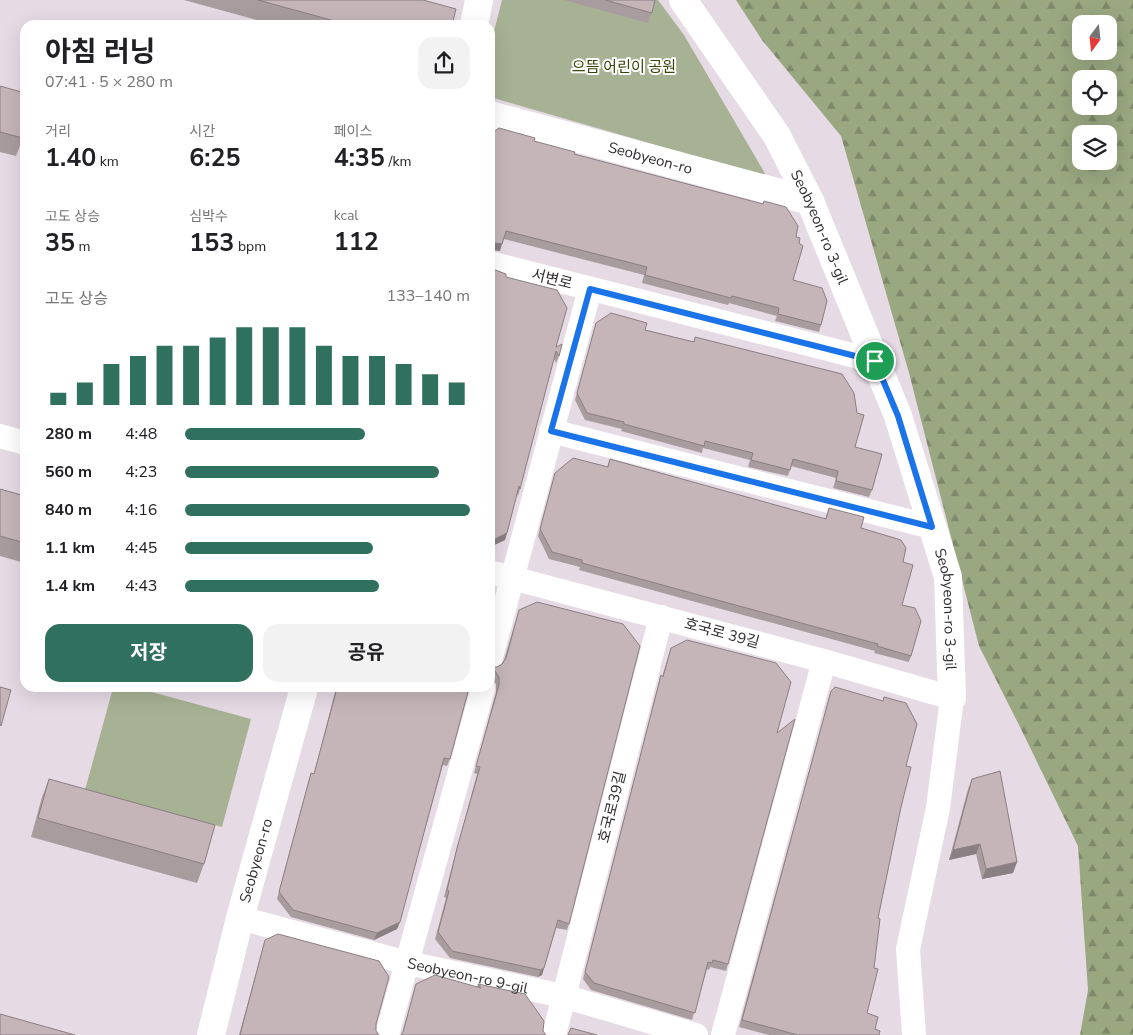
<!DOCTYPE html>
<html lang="ko">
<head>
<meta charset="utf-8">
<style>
	:root { --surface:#fff; --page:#f2f2f2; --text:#202124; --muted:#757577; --accent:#30705f }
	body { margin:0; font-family:"Nunito Sans","Noto Sans KR",sans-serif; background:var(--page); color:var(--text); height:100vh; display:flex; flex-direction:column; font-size:19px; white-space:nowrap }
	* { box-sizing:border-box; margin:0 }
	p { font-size:16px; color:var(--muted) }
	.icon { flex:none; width:28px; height:28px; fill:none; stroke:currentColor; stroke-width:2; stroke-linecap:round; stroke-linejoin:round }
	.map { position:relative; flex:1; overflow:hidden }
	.panel { position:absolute; left:20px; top:20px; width:475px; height:672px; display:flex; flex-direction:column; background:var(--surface); border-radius:15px; box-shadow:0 5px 20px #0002 }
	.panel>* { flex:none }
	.needle { width:32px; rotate:195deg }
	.tools { position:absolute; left:1072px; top:15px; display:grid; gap:10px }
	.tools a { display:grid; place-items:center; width:45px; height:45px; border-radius:10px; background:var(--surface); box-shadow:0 5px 20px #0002; font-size:25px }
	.pin { position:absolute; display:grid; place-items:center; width:42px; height:42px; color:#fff; margin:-21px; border:2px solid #fff; border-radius:50%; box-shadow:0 1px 5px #0007 }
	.round { display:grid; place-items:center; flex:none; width:52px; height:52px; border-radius:15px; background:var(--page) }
	.headline { display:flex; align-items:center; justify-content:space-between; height:85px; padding:0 25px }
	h1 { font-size:28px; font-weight:700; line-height:38px }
	.metrics { display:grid; grid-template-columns:repeat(3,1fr); gap:8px; height:85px; padding:5px 25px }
	.metrics div { display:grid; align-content:center }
	.metrics b { font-size:25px; font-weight:700 }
	.metrics small { font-size:14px; font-weight:400 }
	.metrics p { font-size:14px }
	.chart { height:140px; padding:10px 25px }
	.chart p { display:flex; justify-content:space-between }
	.chart svg { width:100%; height:90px; margin-top:5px; stroke:var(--accent); stroke-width:6 }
	.primary-button { display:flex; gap:10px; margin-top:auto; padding:10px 25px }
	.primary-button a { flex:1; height:58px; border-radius:15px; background:var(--accent); color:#fff; font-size:20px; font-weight:700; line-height:58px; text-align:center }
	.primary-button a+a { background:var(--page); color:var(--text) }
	ul { padding:0 25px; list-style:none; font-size:16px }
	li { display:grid; grid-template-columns:80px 60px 1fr; align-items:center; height:38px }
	li i { height:12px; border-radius:6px; background:var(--accent) }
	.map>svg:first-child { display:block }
	.forest { fill:url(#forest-firs); fill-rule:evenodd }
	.park { fill:#a6b293 }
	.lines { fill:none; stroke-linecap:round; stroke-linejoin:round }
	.minor { stroke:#fff; stroke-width:24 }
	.tertiary { stroke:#fff; stroke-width:28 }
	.wall { fill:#a99c9f }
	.shaded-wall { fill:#8a7f82 }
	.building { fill:#c5b5b9; stroke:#8a7f82 }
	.route-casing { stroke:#fff; stroke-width:10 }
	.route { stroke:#1a73e8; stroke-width:6 }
	.labels { text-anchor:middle; stroke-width:4; stroke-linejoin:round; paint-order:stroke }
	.park-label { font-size:15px; fill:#344606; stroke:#fff }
	.street-label { font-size:15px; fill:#312d31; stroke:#fff }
</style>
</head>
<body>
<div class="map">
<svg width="1133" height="1035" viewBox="0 0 1133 1035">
	<defs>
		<pattern id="forest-firs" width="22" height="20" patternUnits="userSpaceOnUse" patternTransform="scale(1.25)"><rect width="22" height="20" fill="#99a881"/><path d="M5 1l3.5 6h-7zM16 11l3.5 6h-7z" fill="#7d896a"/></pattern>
	</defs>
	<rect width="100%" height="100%" fill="#e6dae5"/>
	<path class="forest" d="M736,0H1133V1035H1080L1088,990L1078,846L1021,729L979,646L909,373L841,136L762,40ZM1081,24H1109V51H1081ZM1081,79H1109V106H1081ZM1081,134H1109V161H1081Z"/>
	<g class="park">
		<polygon points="502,0 658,0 684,35 767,177 490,97 490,47"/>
		<polygon points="113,688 137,688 251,719 222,827 85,790"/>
	</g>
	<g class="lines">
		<g class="minor">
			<polyline points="490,263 875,361"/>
			<polyline points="551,431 932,527"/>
			<polyline points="0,436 25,443"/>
			<polyline points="490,572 824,661 952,698 938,808 908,949 914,1035"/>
			<polyline points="490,661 590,289"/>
			<path id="s1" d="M240,918L408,963L563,996L696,1035"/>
			<polyline points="387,1035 483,688"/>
			<polyline points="554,1035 661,617"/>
			<polyline points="723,1035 824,661"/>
		</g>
		<g class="tertiary">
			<path id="s2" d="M683,0L777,136L810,201L898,416L948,577L952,698"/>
			<polyline points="474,25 479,0"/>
			<path id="s3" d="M490,115L810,201"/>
			<path id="s4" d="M211,1035L240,918L304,688"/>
		</g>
	</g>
	<g class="wall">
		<polygon points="184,0 423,0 452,25 275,25"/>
		<polygon points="564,0 655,0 648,23"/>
		<polygon points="0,86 23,138 16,156 0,152"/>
		<polygon points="534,141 574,154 796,237 799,243 793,280 821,325 819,332 775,321 777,316 729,303 728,305 642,283 644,275 504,239 500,251"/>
		<polygon points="490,268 506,277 556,347 559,356 556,363 554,359 520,489 518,496 517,494 505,540 490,547"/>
		<polygon points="596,323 645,330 694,342 695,337 855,447 872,490 869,497 833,488 836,478 791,466 788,476 748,467 750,460 703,448 702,453 621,431 622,429 585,420 575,400"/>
		<polygon points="25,348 25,363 21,362"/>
		<polygon points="610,459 825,519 829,508 861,528 903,562 902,605 911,656 909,662 874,653 875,651 579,570 580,567 549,559 538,536 555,473 607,467"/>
		<polygon points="0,489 25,496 25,563 0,556"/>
		<polygon points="519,610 569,924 567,930 556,928 542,975 538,977 450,958 435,939 446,898 444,897 455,855 477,774 474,773 496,692 496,684 492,678 490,677 490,667 497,667 502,664 504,660"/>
		<polygon points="671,648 777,733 728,964 726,971 710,967 709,970 707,969 692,1020 591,990 583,979 659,682 661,675 662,677"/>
		<polygon points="336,688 469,688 450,759 447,766 443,765 397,929 374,940 291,917 277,899 309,780 311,773 314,774"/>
		<polygon points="831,691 906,766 901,807 878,918 867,1013 875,1029 879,1035 769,1035 739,1027"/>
		<polygon points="49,779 204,864 197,883 31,837 42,797"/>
		<polygon points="972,779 1017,862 1013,873 982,879 976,854 949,860 968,789"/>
		<polygon points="265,940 376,1024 376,1031 379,1035 239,1035"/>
		<polygon points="416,984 477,987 478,984 543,1031 402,1034"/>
	</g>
	<g class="shaded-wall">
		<polygon points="490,242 502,244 500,251 490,250"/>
		<polygon points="507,533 505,540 490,547 491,541"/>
		<polygon points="980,844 976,854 949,860 953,850"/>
		<polygon points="1017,862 1013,873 982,879 986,869"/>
		<polygon points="400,922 397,929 374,940 377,933"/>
		<polygon points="544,968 542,975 538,977 541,970"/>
	</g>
	<g class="building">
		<polygon points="258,0 423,0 456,9 452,25 349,25"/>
		<polygon points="605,0 655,0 652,13"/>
		<polygon points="0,86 25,93 25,131 23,138 0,132"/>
		<polygon points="499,128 535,138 534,141 575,152 574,154 763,204 764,201 786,207 798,226 796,237 800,238 799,243 803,246 793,280 822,288 827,301 821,325 778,314 779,308 732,296 731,298 645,275 647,267 506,231 502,244 490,242 490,134"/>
		<polygon points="490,268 506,274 506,277 557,290 567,308 556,347 562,344 559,356 556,351 520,489 519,486 507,533 491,541 490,541"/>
		<polygon points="611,313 647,323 645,330 694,342 695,337 842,374 854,393 857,413 864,415 855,447 882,454 872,490 836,481 838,471 793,459 790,470 751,460 753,453 705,441 704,446 624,424 624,422 587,413 577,393 596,323"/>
		<polygon points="573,458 608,467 610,459 826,519 829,508 864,517 861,528 901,540 906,548 903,562 913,565 902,605 915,608 921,621 911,656 877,646 878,644 582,563 582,560 552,552 540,529 555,473"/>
		<polygon points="0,489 25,496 25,543 0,536"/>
		<polygon points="537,602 623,624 640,646 569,924 558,920 544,968 541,970 452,951 438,932 449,891 447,890 457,848 480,767 476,766 499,685 499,677 495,671 490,668 490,667 497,667 502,664 506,658 519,610"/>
		<polygon points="687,640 776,663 791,682 777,733 795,719 728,964 713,960 712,963 708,962 695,1013 594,983 585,972 661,675 663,677 671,648"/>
		<polygon points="0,687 11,690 1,726 0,725"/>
		<polygon points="835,687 883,701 884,697 906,703 917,724 906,766 911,767 901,807 878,918 880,919 874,968 878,969 867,1013 878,1017 875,1029 880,1031 879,1035 798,1035 742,1020 831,691"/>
		<polygon points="337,688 469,688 450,759 444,758 400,922 377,933 293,910 279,892 311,773 314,774"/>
		<polygon points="1000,771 1017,862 986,869 980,844 953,850 972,779"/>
		<polygon points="49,779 215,825 204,864 38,818"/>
		<polygon points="278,934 379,961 389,977 376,1024 376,1031 379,1035 240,1035 265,940"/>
		<polygon points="435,975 481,988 478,984 525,994 544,1021 543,1031 546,1035 401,1035 403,1032 416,984"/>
		<polygon points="0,1014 75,1035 0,1035"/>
		<polygon points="571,1028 597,1035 568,1035"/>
	</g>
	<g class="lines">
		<g class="route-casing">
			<polygon id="route" points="590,289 875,361 898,416 932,527 551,431"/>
		</g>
		<use href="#route" class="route"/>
	</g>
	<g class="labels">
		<g class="park-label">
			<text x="624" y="72">으뜸 어린이 공원</text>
		</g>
		<g class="street-label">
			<text dy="5" stroke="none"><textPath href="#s3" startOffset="166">Seobyeon-ro</textPath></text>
			<text dy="5" stroke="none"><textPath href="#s2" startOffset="266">Seobyeon-ro 3-gil</textPath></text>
			<text transform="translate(552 279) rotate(14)" y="5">서변로</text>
			<text dy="5" stroke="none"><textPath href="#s2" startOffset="671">Seobyeon-ro 3-gil</textPath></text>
			<text transform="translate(722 633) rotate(15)" y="5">호국로 39길</text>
			<text transform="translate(612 807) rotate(-76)" y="5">호국로39길</text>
			<text dy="5" stroke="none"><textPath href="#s4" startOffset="180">Seobyeon-ro</textPath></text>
			<text dy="5" stroke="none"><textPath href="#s1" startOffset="235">Seobyeon-ro 9-gil</textPath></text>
		</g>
	</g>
</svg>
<div class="tools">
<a><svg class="needle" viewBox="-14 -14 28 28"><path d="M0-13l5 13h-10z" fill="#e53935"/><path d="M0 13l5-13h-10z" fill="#757577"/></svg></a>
<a><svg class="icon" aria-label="locate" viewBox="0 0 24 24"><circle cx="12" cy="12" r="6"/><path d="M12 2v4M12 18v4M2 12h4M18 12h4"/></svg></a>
<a><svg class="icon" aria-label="layers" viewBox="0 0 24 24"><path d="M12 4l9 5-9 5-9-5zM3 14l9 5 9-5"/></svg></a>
</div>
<div class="pin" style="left:875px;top:361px;background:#1e9e55"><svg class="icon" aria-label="arrive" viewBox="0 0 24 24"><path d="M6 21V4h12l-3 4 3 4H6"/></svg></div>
<section class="panel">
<div class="headline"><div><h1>아침 러닝</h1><p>07:41 · 5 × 280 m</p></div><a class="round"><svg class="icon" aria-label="share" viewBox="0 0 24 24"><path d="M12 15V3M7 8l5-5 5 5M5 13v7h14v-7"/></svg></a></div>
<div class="metrics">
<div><p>거리</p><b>1.40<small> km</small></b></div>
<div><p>시간</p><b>6:25</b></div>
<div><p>페이스</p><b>4:35<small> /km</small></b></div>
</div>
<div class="metrics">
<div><p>고도 상승</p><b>35<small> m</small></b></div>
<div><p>심박수</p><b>153<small> bpm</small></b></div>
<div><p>kcal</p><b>112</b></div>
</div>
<div class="chart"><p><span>고도 상승</span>133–140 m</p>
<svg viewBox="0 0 160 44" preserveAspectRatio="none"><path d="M5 44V38M15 44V33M25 44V24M35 44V20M45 44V15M55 44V15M65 44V11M75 44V6M85 44V6M95 44V6M105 44V15M115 44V20M125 44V20M135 44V24M145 44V29M155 44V33"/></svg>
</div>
<ul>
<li><b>280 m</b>4:48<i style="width:63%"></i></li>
<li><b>560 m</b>4:23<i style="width:89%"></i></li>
<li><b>840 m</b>4:16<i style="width:100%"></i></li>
<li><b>1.1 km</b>4:45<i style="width:66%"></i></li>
<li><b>1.4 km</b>4:43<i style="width:68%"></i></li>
</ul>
<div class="primary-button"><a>저장</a><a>공유</a></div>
</section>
</div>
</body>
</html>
